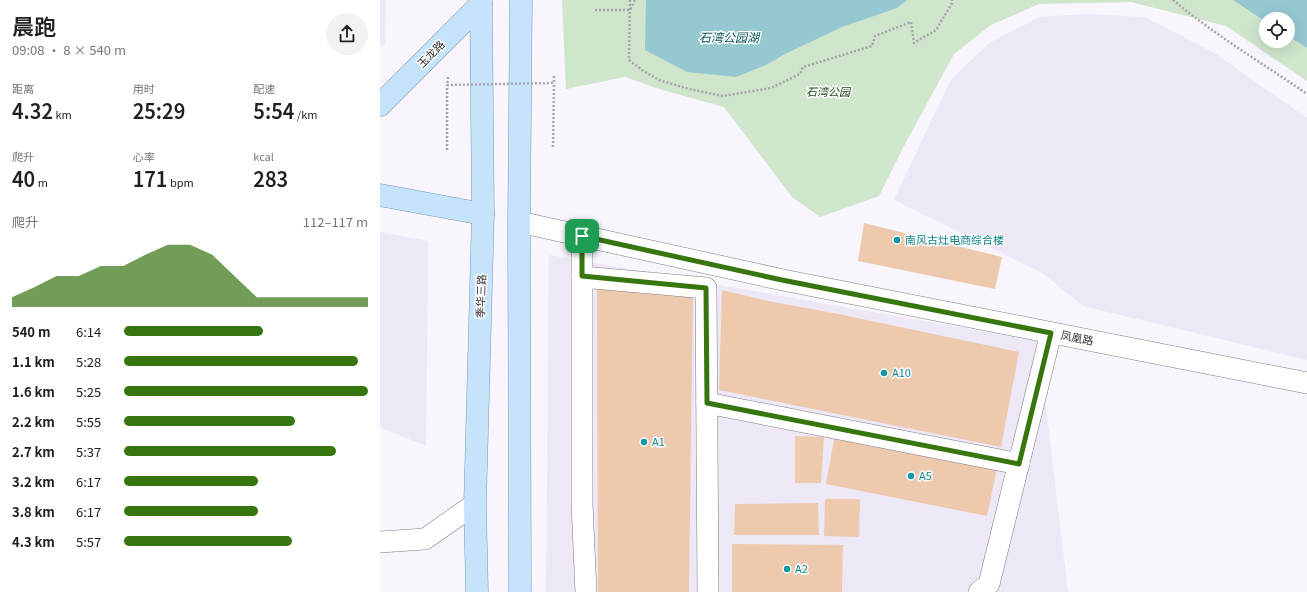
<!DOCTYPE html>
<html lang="zh">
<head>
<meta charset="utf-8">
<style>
	:root { --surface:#fff; --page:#f2f2f2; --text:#202124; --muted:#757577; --accent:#37750f }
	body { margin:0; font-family:Georgia,"Noto Sans SC",serif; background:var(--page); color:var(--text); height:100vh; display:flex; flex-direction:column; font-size:15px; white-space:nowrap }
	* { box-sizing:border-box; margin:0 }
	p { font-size:13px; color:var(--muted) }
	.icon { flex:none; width:22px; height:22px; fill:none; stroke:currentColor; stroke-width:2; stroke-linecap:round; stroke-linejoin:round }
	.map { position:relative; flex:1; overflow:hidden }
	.side { display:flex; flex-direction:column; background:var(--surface); width:380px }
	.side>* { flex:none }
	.controls { position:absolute; left:879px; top:12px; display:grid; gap:8px }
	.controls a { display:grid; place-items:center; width:36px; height:36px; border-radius:50%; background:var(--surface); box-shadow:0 4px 16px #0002; font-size:20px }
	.pin { position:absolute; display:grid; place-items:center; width:34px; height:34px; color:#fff; margin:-17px; border-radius:8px; box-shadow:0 2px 6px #0006 }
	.round { display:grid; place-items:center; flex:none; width:42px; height:42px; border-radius:21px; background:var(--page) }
	.headline { display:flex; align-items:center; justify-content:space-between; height:68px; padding:0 12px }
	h1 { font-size:22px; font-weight:600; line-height:30px }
	.stats { display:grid; grid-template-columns:repeat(3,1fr); gap:6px; height:68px; padding:4px 12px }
	.stats div { display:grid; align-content:center }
	.stats b { font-size:20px; font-weight:600 }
	.stats small { font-size:11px; font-weight:400 }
	.stats p { font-size:11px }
	.chart { height:112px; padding:8px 12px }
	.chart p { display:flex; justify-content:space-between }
	.chart svg { width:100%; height:72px; margin-top:4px; fill:var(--accent); opacity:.7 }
	ul { padding:0 12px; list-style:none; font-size:13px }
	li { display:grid; grid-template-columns:64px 48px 1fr; align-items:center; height:30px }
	li i { height:10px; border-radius:5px; background:var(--accent) }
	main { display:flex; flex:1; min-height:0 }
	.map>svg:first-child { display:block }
	.built { fill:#ede7f6 }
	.green { fill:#cfe5cc; fill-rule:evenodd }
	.water { fill:#95c8d1 }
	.building { fill:#edcaae }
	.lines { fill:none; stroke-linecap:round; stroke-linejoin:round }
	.minor-casing { stroke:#7f7c83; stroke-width:22 }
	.major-casing { stroke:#799ab3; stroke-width:23 }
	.path { stroke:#a8a6ac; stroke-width:2.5; stroke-dasharray:2 2; stroke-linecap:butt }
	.minor { stroke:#fff; stroke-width:21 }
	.major { stroke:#c5e4fb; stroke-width:22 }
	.path-bridge { stroke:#a8a6ac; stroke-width:2.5; stroke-dasharray:2 2; stroke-linecap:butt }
	.route-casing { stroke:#fff; stroke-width:8 }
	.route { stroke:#37750f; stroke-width:5 }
	.culture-dot { fill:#0f9aa8; stroke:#fff; stroke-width:1.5 }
	.labels { text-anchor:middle; stroke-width:3; stroke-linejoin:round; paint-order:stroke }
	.street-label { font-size:11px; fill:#323134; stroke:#fff }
	.park-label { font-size:11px; font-style:italic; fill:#20491e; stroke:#fff }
	.culture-label { font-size:11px; fill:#0d838f; stroke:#fff; text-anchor:start }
	.water-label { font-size:12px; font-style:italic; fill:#03515b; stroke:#fff }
</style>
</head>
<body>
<main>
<section class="side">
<div class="headline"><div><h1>晨跑</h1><p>09:08 · 8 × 540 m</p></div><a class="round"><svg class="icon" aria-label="share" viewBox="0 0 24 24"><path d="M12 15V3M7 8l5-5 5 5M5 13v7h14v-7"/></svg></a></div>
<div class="stats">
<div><p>距离</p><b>4.32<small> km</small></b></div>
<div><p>用时</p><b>25:29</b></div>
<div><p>配速</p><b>5:54<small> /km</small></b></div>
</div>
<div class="stats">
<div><p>爬升</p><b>40<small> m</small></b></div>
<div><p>心率</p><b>171<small> bpm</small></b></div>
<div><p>kcal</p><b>283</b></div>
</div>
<div class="chart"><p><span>爬升</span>112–117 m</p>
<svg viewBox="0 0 160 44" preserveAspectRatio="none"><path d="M0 44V38L10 32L20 25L30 25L40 19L50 19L60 12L70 6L80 6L90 12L100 25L110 38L120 38L130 38L140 38L150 38L160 38V44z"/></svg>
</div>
<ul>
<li><b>540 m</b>6:14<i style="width:57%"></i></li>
<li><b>1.1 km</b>5:28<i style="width:96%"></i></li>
<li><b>1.6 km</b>5:25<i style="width:100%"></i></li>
<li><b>2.2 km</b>5:55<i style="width:70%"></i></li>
<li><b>2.7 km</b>5:37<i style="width:87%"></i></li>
<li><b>3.2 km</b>6:17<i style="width:55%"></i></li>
<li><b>3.8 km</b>6:17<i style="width:55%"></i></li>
<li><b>4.3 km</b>5:57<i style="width:69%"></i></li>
</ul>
</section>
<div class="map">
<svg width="927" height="592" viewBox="0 0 927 592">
	<rect width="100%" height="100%" fill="#f8f5fd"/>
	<g class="built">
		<polygon points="0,0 6,0 5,44 0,46"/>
		<polygon points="704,14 765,17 836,54 927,118 927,360 703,306 662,273 514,200 570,81 609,43 660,17"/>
		<polygon points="0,232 48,241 46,446 0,427"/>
		<polygon points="169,255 658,341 688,592 166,592"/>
	</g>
	<path class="green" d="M182,0H927V81L846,26L751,2L659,4L611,25L574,54L525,144L499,196L440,217L412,197L344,107L279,89L245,77L186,89ZM886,19H908V41H886Z"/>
	<g class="water">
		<polygon points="266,0 527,0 517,8 462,27 405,54 386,65 356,77 307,72 265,50"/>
		<polygon points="853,0 927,0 927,48 908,36 908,19 886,19 886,22"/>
	</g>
	<g class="building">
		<polygon points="484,223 622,257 615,289 478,261"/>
		<polygon points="217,289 313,291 309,592 218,592"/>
		<polygon points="342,290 388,301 458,314 639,352 621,447 339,390"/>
		<polygon points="455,435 617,468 607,516 446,484"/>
		<polygon points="415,436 444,437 441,483 415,483"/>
		<polygon points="445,499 480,499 479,537 444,536"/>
		<polygon points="438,503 439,535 354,535 355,504"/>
		<polygon points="352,544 463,545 462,592 352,592"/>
	</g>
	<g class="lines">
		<g class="minor-casing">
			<g id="minor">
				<polyline points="139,222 403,280 927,383"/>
				<polyline points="202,236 202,504 206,592"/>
				<polyline points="202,277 326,288 328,592"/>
				<polyline points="327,403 639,464"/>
				<polyline points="0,542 45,539 95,504"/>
				<polyline points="599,592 609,584 671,333"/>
			</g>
		</g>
		<g class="major-casing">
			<g id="major">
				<polyline points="0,105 101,4"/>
				<polyline points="0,195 103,214"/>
				<polyline points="97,592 95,504 103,214 101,0"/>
				<polyline points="140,592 139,222 141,0"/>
			</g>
		</g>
		<g class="path">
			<polyline points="250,0 249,60 262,70 279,80 309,89 343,96 391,88 420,74 423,67 492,46 495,36 531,22 534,43 556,30 572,3 572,0"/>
			<path d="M793,0C835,35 882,63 927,94"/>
			<polyline points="215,10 250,10 255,0"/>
			<polyline points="173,147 174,83"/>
			<polyline points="67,150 67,85"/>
		</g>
		<use href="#minor" class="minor"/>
		<use href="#major" class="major"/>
		<polyline class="path-bridge" points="68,77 67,85 174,83 174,76"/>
	</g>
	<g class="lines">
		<g class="route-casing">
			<polygon id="route" points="202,236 402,280 671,333 639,464 327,403 326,288 202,276"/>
		</g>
		<use href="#route" class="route"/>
	</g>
	<g class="culture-dot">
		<circle cx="517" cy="240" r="4"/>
		<circle cx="504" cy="373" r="4"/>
		<circle cx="264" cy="442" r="4"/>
		<circle cx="531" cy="476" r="4"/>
		<circle cx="407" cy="569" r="4"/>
	</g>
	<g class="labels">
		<g class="street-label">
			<text transform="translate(51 54) rotate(-45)" y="4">玉龙路</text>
			<text transform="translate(101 296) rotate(-88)" y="4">季华三路</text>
			<text transform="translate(697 338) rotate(11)" y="4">凤凰路</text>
		</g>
		<g class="park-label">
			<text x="448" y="96">石湾公园</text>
		</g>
		<g class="culture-label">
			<text x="525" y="244">南风古灶电商综合楼</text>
			<text x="512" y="377">A10</text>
			<text x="272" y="446">A1</text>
			<text x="539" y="480">A5</text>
			<text x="415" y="573">A2</text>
		</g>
		<g class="water-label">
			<text x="349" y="42">石湾公园湖</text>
		</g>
	</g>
</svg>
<div class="controls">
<a><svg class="icon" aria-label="locate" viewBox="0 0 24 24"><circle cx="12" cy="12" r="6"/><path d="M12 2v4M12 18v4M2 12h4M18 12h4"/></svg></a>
</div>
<div class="pin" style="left:202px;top:236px;background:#1e9e55"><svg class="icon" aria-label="arrive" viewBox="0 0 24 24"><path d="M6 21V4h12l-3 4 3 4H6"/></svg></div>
</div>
</main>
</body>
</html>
